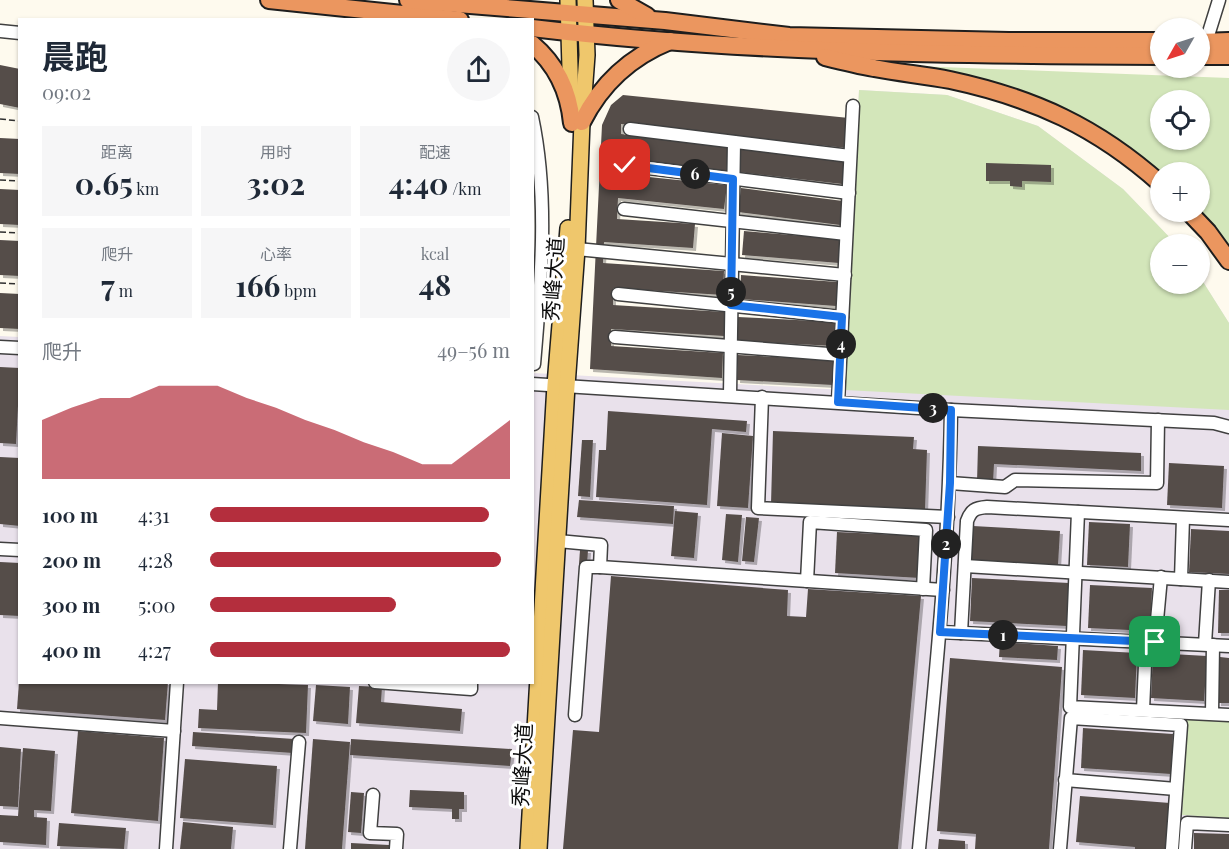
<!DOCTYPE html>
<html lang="zh">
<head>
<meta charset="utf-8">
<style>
	:root { --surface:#fff; --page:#f6f6f7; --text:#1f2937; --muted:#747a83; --accent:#b42e3d }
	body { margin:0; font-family:"Playfair Display","Noto Sans SC",serif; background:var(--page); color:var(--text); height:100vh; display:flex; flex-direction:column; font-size:22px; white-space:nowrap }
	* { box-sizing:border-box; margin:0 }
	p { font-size:20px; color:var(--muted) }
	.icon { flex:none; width:33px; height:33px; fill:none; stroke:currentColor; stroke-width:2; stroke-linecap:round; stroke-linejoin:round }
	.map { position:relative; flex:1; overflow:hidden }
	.sheet { position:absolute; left:18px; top:18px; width:516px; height:666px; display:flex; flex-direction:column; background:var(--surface); border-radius:0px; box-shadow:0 2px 4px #0004 }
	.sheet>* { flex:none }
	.needle { width:39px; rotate:231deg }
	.controls { position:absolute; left:1150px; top:18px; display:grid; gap:12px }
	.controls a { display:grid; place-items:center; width:60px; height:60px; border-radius:50%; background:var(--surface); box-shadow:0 2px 4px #0004; font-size:30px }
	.pin { position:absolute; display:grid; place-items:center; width:51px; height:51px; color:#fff; margin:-26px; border-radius:12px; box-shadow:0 3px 9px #0006 }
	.km { position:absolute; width:30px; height:30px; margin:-15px; border-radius:50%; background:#222; color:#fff; font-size:16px; line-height:30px; text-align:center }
	.round { display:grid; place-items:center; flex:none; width:63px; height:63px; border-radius:32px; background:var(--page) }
	.overview { display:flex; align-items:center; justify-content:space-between; height:102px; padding:0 24px }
	h1 { font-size:33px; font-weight:700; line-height:45px }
	.metrics { display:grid; grid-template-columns:repeat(3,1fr); gap:9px; height:102px; padding:6px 24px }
	.metrics div { display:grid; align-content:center; border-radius:0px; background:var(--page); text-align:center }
	.metrics b { font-size:30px; font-weight:700 }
	.metrics small { font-size:16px; font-weight:400 }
	.metrics p { font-size:16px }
	.chart { height:168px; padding:12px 24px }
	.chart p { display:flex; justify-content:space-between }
	.chart svg { width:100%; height:108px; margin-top:6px; fill:var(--accent); opacity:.7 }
	ul { padding:0 24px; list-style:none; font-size:20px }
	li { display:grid; grid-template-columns:96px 72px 1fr; align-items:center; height:45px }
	li i { height:15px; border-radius:8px; background:var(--accent) }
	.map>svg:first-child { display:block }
	.industrial { fill:#e9e1eb }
	.green { fill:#d3e6ba; fill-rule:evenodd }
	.building { fill:#554d4a; filter:url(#shadow) }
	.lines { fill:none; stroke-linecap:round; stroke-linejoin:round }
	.minor-casing { stroke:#404040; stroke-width:15 }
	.major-casing { stroke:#1e1e1e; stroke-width:18 }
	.highway-casing { stroke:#1e1e1e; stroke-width:20 }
	.path { stroke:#2f2f2f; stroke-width:1.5; stroke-dasharray:6 3; stroke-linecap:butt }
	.minor { stroke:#fff; stroke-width:12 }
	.major { stroke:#efc76c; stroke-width:15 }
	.highway { stroke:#eb965f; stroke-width:16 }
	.route-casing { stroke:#fff; stroke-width:12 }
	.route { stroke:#1a73e8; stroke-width:8 }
	.labels { text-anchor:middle; stroke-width:6; stroke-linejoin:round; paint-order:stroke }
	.street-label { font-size:21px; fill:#0d0d0d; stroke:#fff }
</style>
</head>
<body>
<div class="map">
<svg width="1229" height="849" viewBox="0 0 1229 849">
	<defs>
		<filter id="shadow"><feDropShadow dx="3" dy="3" stdDeviation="0" flood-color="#0004"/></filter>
	</defs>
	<rect width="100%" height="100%" fill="#fefaee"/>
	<polygon class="industrial" points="859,90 947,95 1038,126 1123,189 1176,244 1161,244 1161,284 1200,284 1200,277 1229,323 1229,849 0,849 0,336 19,337 20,682 532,682 533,373 845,390"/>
	<g class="green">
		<path d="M915,66L1229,78V247L1199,212L1200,172H1161V175L1124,149ZM1161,100H1200V140H1161Z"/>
		<polygon points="859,90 947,95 1038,126 1123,189 1176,244 1161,244 1161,284 1200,284 1200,277 1229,323 1229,410 845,390"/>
		<polygon points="1187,719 1229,721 1229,818 1182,815"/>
	</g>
	<g class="building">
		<polygon points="0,65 20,69 20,108 0,104"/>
		<polygon points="623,95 849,118 847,148 621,124 621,134 729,148 726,172 620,158 619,174 727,185 724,209 618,198 617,219 695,224 693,248 604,242 603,263 724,271 723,295 613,288 613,305 725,312 724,336 611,329 611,346 723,353 722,378 590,369 602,125 611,105"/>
		<polygon points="0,138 20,139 20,174 0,173"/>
		<polygon points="741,148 845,160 842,184 738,172"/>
		<polygon points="986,163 1051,165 1051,182 1022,181 1022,187 1010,186 1010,181 986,181"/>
		<polygon points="741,188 843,201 840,225 738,212"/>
		<polygon points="0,189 20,190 20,225 0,224"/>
		<polygon points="744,231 840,239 839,263 742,255"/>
		<polygon points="0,240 20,241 20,276 0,275"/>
		<polygon points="741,275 838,282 836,306 740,299"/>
		<polygon points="0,293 20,294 20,329 0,328"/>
		<polygon points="738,317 835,322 834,346 737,341"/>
		<polygon points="738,355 835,360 833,385 737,380"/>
		<polygon points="0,367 20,368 16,444 0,443"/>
		<polygon points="608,411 747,421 746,432 712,429 707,505 596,497 599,450 606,450"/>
		<polygon points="773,431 914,437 913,449 927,450 925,511 771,504"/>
		<polygon points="722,433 753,436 748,508 717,506"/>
		<polygon points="582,440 593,440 590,497 578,496"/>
		<polygon points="978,446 1141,453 1141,471 994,464 993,483 977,482"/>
		<polygon points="0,457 20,458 20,526 0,524"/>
		<polygon points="1169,463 1224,466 1222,508 1167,505"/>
		<polygon points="579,500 674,506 673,524 577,517"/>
		<polygon points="675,511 698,513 694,558 671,556"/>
		<polygon points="726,514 742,515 738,562 722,560"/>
		<polygon points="746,517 759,518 754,562 742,561"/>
		<polygon points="1089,522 1130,524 1128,567 1087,565"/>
		<polygon points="973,526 1060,531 1058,565 971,561"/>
		<polygon points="1191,529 1229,531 1229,574 1189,572"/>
		<polygon points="837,532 922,536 920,578 835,573"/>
		<polygon points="580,550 588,550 587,565 579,564"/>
		<polygon points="0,562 20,563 20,616 0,615"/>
		<polygon points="611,576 788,590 787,616 806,617 808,589 921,596 898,849 563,849 573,730 599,732"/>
		<polygon points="972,578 1069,583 1067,626 970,621"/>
		<polygon points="1090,585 1152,588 1150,631 1088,628"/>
		<polygon points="1219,590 1229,590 1229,633 1218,633"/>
		<polygon points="1000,642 1058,646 1057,660 999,657"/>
		<polygon points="1083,650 1137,653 1135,698 1081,695"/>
		<polygon points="1153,653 1207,656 1204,701 1151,698"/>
		<polygon points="1220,657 1229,658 1229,703 1218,703"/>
		<polygon points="950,658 1062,667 1049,849 975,849 976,834 937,831"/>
		<polygon points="19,682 168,682 165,720 17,709"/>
		<polygon points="218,682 308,685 306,733 198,728 199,709 217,710"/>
		<polygon points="316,685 350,687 348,724 313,721"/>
		<polygon points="359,686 382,687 381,702 462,709 460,731 356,723"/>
		<polygon points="1083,728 1173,734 1171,774 1081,768"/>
		<polygon points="78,731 164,738 158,821 71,813"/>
		<polygon points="193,732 294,739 293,753 192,746"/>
		<polygon points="313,739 350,742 342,849 305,849"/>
		<polygon points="351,739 512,749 510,766 350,755"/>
		<polygon points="0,747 21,749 18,807 0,806"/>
		<polygon points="23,748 55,751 51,811 34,810 34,817 47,818 46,845 0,842 0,815 18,816"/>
		<polygon points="185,759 277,766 273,825 180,818"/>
		<polygon points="410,790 464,792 464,809 459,809 459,819 452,819 452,809 409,807"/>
		<polygon points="351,792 364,793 361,833 348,832"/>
		<polygon points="1080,796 1170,803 1167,849 1135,849 1135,847 1076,842"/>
		<polygon points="183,822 233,827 231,849 180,849"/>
		<polygon points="59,823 126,828 124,849 57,846"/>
		<polygon points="1194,833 1229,834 1229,849 1194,849"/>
		<polygon points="939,839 965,841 965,849 938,849"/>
		<polygon points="351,843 389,845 389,849 351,849"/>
	</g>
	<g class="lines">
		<g class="minor-casing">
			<g id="minor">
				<polyline points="0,31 20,33"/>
				<polyline points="1206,42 1219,0"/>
				<path d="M532,117C549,197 541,283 534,364"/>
				<polyline points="630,129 850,156"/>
				<polyline points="625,165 849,193"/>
				<polyline points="624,209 846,234"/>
				<polyline points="577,249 845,275"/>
				<polyline points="618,294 842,317"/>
				<polyline points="615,337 841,355"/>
				<polyline points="0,347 20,348"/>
				<polyline points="532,384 951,410 1214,423 1229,427"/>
				<polyline points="730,395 734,142"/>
				<polyline points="762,397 758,508 948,517"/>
				<polyline points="838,402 853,106"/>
				<polyline points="950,483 1005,487 1015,480 1157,483 1158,420"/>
				<polyline points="1078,512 1070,707 1229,715"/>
				<polyline points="558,541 601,545 600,567 943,590"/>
				<polyline points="0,549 20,550"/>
				<polyline points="965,566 1229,582"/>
				<polyline points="1181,579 1183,518"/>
				<polyline points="807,581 810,522 926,530 923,589"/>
				<polyline points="940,632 1229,646"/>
				<path d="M961,633L967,521C971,510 975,508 987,507L1229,520"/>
				<polyline points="1155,642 1161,577"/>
				<polyline points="1205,644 1209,580"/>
				<polyline points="375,682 471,689 471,682"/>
				<polyline points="1143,710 1146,642"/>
				<polyline points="1212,713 1213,645"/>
				<polyline points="575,715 586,567 600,567"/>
				<polyline points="0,718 174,731"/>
				<polyline points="1065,780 1176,789"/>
				<polyline points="373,795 370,833 397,834 396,849"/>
				<polyline points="166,849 177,682"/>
				<polyline points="290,849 299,742"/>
				<path d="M919,849C933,703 949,557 951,410"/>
				<polyline points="1060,849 1071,718 1181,725 1172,849"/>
				<polyline points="1185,849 1187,823 1229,825"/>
			</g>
		</g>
		<g class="major-casing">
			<g id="major">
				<polyline points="568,0 571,102"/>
				<polyline points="528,849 555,385 568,228"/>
				<polyline points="539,849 567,386 577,249 582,122 587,55 585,0"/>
			</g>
		</g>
		<g class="highway-casing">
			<g id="highway">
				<polyline points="269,0 460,20"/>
				<polyline points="408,0 665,21 789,36 1009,41 1161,41"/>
				<polyline points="619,0 647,16"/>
				<path d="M532,28C741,53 952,55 1161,56"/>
				<polyline points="1200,42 1229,41"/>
				<path d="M532,44C557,65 569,92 572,123"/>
				<polyline points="1200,56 1229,56"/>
				<path d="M825,57C841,61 857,65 874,68C899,73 925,75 950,80C1034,98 1097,127 1161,184"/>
				<path d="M582,122C601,84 630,57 670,41"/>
				<polyline points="1189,212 1208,232 1229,261"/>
			</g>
		</g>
		<g class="path">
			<polyline points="0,119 20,121"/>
			<polyline points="0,180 20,181"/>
			<polyline points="0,232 20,233"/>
			<polyline points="0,283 20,284"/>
		</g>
		<use href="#minor" class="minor"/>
		<use href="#major" class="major"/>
		<use href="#highway" class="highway"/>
	</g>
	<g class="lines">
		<g class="route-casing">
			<polyline id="route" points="625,165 733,179 731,305 842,317 838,402 951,410 950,483 940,632 1155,642"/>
		</g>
		<use href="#route" class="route"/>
	</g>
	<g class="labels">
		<g class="street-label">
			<text transform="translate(554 279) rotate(-86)" y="7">秀峰大道</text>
			<text transform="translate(523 765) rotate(-87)" y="7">秀峰大道</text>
		</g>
	</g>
</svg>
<div class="controls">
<a><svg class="needle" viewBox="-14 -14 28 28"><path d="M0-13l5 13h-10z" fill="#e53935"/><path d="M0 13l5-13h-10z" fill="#747a83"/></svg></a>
<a><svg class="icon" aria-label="locate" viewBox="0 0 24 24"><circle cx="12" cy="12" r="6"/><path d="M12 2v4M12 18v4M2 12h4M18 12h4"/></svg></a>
<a>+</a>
<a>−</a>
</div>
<div class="pin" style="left:1155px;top:642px;background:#1e9e55"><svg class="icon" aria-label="arrive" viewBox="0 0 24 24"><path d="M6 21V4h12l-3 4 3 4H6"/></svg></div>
<div class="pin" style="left:625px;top:165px;background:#d93025"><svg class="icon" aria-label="check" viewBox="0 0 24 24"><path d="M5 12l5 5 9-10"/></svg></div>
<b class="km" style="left:1003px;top:635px">1</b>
<b class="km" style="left:946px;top:544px">2</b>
<b class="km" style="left:933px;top:408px">3</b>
<b class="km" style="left:841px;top:344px">4</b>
<b class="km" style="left:731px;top:292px">5</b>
<b class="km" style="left:695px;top:174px">6</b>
<section class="sheet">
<div class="overview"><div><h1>晨跑</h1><p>09:02</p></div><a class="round"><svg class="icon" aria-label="share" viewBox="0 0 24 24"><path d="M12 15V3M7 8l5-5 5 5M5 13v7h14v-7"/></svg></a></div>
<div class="metrics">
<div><p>距离</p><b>0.65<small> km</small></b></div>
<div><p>用时</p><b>3:02</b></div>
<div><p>配速</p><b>4:40<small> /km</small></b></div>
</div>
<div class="metrics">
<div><p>爬升</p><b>7<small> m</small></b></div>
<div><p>心率</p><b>166<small> bpm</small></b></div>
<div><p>kcal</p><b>48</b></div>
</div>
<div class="chart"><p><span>爬升</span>49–56 m</p>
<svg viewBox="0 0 160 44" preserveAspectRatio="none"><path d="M0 44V20L10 15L20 11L30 11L40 6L50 6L60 6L70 11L80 15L90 20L100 24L110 29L120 33L130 38L140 38L150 29L160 20V44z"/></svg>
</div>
<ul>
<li><b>100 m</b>4:31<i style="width:93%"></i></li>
<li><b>200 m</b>4:28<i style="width:97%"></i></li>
<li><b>300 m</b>5:00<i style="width:62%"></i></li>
<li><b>400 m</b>4:27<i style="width:100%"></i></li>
</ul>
</section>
</div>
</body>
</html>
